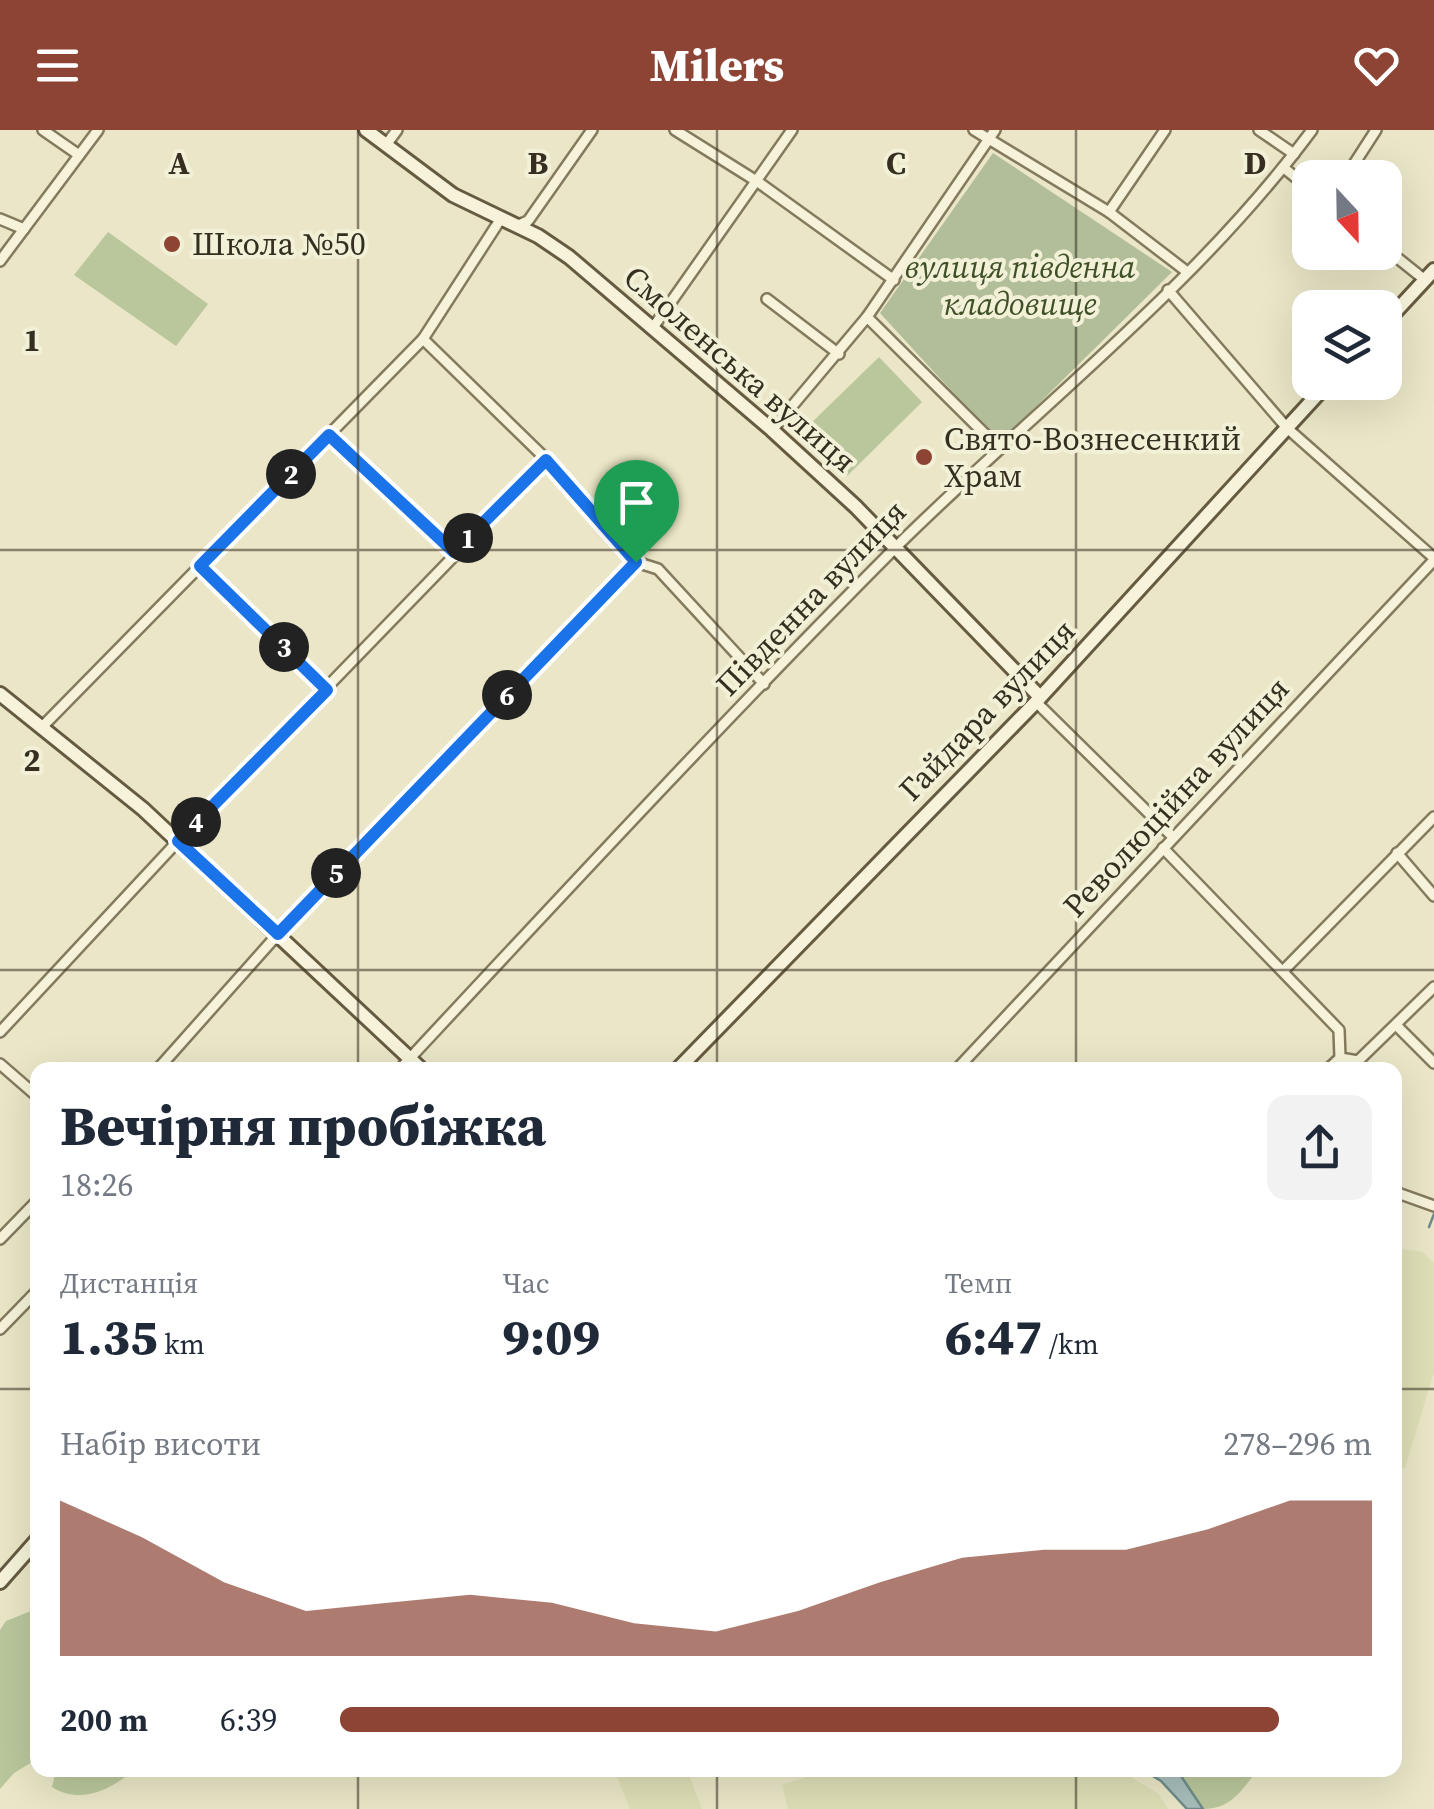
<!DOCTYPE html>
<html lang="uk">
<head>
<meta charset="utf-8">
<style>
	:root { --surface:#fff; --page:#f2f2f3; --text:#1f2937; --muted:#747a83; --accent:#8d4434 }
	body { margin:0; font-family:"Source Serif 4",serif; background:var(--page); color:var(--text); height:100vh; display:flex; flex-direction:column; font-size:38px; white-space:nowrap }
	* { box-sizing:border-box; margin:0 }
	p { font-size:32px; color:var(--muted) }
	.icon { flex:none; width:55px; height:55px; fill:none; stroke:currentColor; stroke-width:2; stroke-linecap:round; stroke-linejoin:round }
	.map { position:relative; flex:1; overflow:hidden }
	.drawer { position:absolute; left:30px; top:932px; width:1372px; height:715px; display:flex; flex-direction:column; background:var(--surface); border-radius:20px; box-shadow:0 10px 40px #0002 }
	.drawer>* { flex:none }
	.needle { width:65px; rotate:158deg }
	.fabs { position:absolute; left:1292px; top:30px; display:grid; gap:20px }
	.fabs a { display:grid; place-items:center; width:110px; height:110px; border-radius:20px; background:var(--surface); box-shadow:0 10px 40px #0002; font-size:50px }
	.pin { position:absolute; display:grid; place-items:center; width:85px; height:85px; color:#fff; margin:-102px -42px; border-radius:50% 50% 50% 0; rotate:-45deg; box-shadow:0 0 10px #0007 }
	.pin .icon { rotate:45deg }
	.km { position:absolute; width:50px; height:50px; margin:-25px; border-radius:50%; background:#222; color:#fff; font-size:28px; line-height:50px; text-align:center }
	.round { display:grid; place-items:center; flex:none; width:105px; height:105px; border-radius:20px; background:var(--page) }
	.summary { display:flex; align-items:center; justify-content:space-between; height:170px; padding:0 30px }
	h1 { font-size:55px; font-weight:800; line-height:75px }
	.metrics { display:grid; grid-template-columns:repeat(3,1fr); gap:15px; height:170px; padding:10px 30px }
	.metrics div { display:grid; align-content:center }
	.metrics b { font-size:50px; font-weight:800 }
	.metrics small { font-size:28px; font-weight:400 }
	.metrics p { font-size:28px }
	.chart { height:280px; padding:20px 30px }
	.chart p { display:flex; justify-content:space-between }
	.chart svg { width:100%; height:180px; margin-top:10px; fill:var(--accent); opacity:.7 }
	ul { padding:0 30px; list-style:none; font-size:32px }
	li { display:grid; grid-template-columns:160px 120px 1fr; align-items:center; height:75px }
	li i { height:25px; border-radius:12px; background:var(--accent) }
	header { display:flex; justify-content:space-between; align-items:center; height:130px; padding:0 30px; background:var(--accent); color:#fff; font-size:45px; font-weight:800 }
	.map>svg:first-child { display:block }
	.farmland { fill:#dedfb6 }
	.green { fill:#bac79c }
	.cemetery { fill:#b2bd9a }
	.water { fill:#a8bfbc; stroke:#6f8c8a; stroke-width:2.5 }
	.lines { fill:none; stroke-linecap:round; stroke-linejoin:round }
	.stream { stroke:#6f8c8a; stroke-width:2.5 }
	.street-casing { stroke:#847a5e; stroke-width:14 }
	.secondary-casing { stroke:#665b41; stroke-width:18 }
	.street { stroke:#f6f3da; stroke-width:9 }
	.secondary { stroke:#f6f3da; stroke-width:12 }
	.route-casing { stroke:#fff; stroke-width:20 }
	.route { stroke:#1a73e8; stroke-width:12 }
	.grid { fill:none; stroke:#362f21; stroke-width:2.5; stroke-opacity:0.55 }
	.poi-dot { fill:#8d4434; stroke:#f2f0d6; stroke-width:4 }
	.labels { text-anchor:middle; stroke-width:8; stroke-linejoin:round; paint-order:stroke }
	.poi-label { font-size:32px; fill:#362f21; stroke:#f2f0d6; text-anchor:start }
	.park-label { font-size:32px; font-style:italic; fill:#3f5029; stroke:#f2f0d6 }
	.street-label { font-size:32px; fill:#362f21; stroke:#f2f0d6 }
	.grid-label { font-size:32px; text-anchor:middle; font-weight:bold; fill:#362f21; stroke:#f2f0d6; stroke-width:8; stroke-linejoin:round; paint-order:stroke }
</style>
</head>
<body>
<header><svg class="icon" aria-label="menu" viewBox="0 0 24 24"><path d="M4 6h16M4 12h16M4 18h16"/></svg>Milers<svg class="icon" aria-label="heart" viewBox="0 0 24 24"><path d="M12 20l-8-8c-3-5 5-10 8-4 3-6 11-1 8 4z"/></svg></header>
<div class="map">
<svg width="1434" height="1679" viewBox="0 0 1434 1679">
	<rect width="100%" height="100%" fill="#eae6c7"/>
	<g class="farmland">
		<polygon points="1395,1118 1423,1122 1434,1133 1434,1242 1405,1338 1395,1336"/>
		<polygon points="614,1640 687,1640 702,1679 630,1679"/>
		<polygon points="828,1640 1119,1640 1159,1664 1168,1679 788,1679 782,1655"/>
	</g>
	<g class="green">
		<polygon points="108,102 208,174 176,216 74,145"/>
		<polygon points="879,227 922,272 847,346 803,301"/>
		<polygon points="31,1481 38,1487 37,1629 14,1643 0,1659 0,1500 6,1491"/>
		<path d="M56,1640H134C111,1660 80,1675 52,1657Z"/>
		<path d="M1176,1640H1258C1241,1660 1232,1679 1203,1679Z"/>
	</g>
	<polygon class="cemetery" points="993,23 1172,142 999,313 880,183"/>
	<polygon class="water" points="1143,1640 1177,1640 1203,1679 1187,1679 1161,1651"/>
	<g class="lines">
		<polyline class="stream" points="1429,1097 1434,1084"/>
		<g class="street-casing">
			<g id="street">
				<polyline points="43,0 79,25"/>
				<polyline points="675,0 758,52 894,150"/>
				<polyline points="974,0 1109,82 1186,141"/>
				<polyline points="1259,0 1294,24"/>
				<polyline points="386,15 397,0"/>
				<polyline points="1284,38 1310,59"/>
				<polyline points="1345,48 1376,0"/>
				<polyline points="1109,82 1165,0"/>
				<polyline points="0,89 24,99"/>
				<polyline points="516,96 528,91 592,0"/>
				<polyline points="1385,118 1425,150"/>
				<polyline points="0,131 98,0"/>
				<polyline points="1168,160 1287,298 1434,428"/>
				<polyline points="767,169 839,224"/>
				<polyline points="867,187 999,318"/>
				<polyline points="652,199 792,0"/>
				<polyline points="423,209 547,330 636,432 658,439 764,554"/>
				<polyline points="772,300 867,187 995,0"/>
				<polyline points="329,305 453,423"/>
				<polyline points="199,436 327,560"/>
				<polyline points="1036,572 1173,707"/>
				<polyline points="42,597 423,209 500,90"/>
				<polyline points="1163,718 1339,900 1340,928 1327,940"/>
				<polyline points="1397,723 1434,766"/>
				<polyline points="1283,841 1434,687"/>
				<polyline points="1397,896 1434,933"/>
				<polyline points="0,902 178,711 547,330"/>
				<polyline points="1340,928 1358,931 1434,857"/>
				<polyline points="0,934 38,967"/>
				<polyline points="157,940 278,804 636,432"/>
				<path d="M399,940C563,764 726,588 895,418C1034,280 1195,158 1312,0"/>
				<polyline points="956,940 1434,430"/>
				<polyline points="1395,1062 1434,1076"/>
				<polyline points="0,1109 38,1070"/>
				<polyline points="0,1199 38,1160"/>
			</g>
		</g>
		<g class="secondary-casing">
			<g id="secondary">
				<polyline points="366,0 453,65 538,106 569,127 772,300 856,377 1040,567"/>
				<polyline points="1385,193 1434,140"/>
				<polyline points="0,564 143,679 422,940"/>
				<polyline points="677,940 1036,572 1329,252"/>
				<polyline points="0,1452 38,1409"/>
			</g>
		</g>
		<use href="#street" class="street"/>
		<use href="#secondary" class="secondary"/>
	</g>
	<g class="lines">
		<g class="route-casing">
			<polygon id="route" points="329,305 454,422 546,330 636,432 278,804 178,711 327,560 200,436"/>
		</g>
		<use href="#route" class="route"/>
	</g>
	<path class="grid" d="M358,0V940M717,0V940M1076,0V940M0,420H1434M0,840H1434M0,1259H38M1395,1259H1434M358,1640V1679M717,1640V1679M1076,1640V1679"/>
	<g class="poi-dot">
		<circle cx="172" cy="114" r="10"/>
		<circle cx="924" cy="327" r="10"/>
	</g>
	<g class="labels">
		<g class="poi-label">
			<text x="192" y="125">Школа №50</text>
			<text x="944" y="320">Свято-Вознесенкий<tspan x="944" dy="37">Храм</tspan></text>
		</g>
		<g class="park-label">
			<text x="1020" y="148">вулиця південна<tspan x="1020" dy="37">кладовище</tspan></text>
		</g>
		<g class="street-label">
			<text transform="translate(740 239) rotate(41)" y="11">Смоленська вулиця</text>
			<text transform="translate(811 468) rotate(-46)" y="11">Південна вулиця</text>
			<text transform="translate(987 580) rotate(-46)" y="11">Гайдара вулиця</text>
			<text transform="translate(1176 667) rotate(-47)" y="11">Революційна вулиця</text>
		</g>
	</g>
	<g class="grid-label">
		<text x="179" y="44">A</text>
		<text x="538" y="44">B</text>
		<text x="896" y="44">C</text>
		<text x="1255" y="44">D</text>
		<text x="32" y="221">1</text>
		<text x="32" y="641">2</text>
	</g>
</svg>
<div class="fabs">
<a><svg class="needle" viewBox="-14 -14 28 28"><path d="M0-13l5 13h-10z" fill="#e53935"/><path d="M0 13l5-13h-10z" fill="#747a83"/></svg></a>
<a><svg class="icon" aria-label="layers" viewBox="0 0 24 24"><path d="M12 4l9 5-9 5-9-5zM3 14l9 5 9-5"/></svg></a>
</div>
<div class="pin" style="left:636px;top:432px;background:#1e9e55"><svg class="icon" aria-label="arrive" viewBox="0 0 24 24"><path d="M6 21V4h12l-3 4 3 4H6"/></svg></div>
<b class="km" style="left:468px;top:408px">1</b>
<b class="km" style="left:291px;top:344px">2</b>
<b class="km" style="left:284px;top:517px">3</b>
<b class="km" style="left:196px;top:692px">4</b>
<b class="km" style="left:336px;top:743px">5</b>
<b class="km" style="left:507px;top:565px">6</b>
<section class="drawer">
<div class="summary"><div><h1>Вечірня пробіжка</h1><p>18:26</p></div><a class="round"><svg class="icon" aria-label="share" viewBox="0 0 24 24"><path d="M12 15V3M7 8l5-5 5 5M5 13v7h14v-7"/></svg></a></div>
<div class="metrics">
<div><p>Дистанція</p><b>1.35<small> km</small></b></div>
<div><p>Час</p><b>9:09</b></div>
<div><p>Темп</p><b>6:47<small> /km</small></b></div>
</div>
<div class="chart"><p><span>Набір висоти</span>278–296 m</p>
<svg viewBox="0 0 160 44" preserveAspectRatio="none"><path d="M0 44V6L10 15L20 26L30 33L40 31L50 29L60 31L70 36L80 38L90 33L100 26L110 20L120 18L130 18L140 13L150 6L160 6V44z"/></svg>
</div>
<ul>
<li><b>200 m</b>6:39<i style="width:91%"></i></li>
</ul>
</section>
</div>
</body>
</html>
